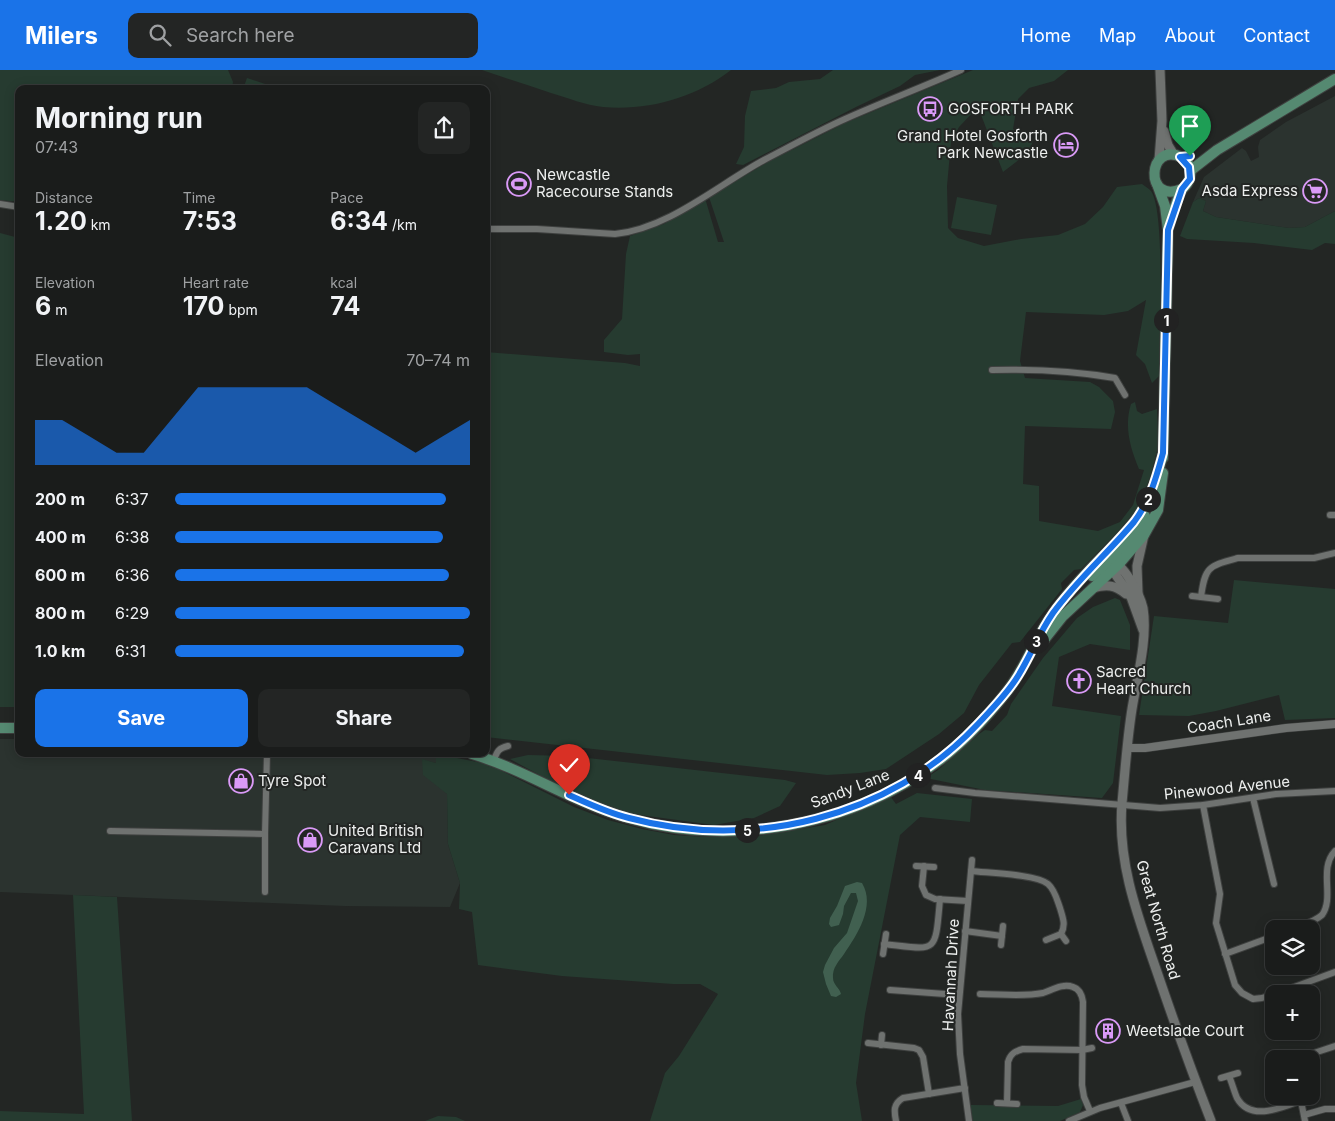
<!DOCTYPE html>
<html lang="en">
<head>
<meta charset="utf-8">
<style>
	:root { --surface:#1a1c1b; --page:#232524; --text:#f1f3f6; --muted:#9fa1a3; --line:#383a3a; --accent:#1a73e8 }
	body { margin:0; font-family:Inter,sans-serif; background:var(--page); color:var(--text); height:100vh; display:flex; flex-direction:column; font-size:19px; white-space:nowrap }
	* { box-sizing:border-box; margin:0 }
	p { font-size:16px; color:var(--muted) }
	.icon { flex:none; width:28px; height:28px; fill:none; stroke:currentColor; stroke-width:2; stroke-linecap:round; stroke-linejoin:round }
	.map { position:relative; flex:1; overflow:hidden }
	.side { position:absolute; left:15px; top:15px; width:475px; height:672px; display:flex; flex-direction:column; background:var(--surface); border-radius:10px; box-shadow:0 2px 12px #0003,0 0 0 1px var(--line) }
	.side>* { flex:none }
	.fabs { position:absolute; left:1265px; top:850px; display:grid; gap:10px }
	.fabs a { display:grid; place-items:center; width:55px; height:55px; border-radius:10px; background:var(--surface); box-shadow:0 2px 12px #0003,0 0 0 1px var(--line); font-size:25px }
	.pin { position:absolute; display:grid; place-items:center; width:42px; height:42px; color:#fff; margin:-51px -21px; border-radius:50% 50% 50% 0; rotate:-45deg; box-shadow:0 0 5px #0007 }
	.pin .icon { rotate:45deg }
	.km { position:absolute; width:25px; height:25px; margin:-12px; border-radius:50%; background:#222; color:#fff; font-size:14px; line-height:25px; text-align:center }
	.round { display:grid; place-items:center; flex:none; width:52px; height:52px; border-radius:10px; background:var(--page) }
	.overview { display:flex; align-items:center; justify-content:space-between; height:85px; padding:0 20px }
	h1 { font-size:28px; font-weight:700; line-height:38px }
	.figures { display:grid; grid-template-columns:repeat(3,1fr); gap:8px; height:85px; padding:5px 20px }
	.figures div { display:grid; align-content:center }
	.figures b { font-size:25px; font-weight:700 }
	.figures small { font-size:14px; font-weight:400 }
	.figures p { font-size:14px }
	.chart { height:140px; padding:10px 20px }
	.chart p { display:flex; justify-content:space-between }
	.chart svg { width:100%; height:90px; margin-top:5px; fill:var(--accent); opacity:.7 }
	.action { display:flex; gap:10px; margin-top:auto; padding:10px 20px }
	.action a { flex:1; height:58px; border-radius:10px; background:var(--accent); color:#fff; font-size:20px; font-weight:700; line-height:58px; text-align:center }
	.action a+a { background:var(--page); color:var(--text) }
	ul { padding:0 20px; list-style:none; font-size:16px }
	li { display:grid; grid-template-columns:80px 60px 1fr; align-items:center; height:38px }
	li i { height:12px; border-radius:6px; background:var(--accent) }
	header { display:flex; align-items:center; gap:30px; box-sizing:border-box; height:70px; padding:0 25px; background:var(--accent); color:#fff }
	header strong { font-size:24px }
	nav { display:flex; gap:28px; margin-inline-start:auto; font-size:18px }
	.search { width:350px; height:45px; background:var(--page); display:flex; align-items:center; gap:12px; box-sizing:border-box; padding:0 18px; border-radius:10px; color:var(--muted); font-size:19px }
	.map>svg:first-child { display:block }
	.built { fill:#2b332f }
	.green { fill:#263b30 }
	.water { fill:#416050 }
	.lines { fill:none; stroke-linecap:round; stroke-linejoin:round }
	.minor-casing { stroke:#3e403f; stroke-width:8 }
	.tertiary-casing { stroke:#3e403f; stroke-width:9 }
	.secondary-casing { stroke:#3e403f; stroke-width:11 }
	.primary-casing { stroke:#3e403f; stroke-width:12 }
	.minor { stroke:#6f7270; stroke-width:6 }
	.tertiary { stroke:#6f7270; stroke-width:8 }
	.secondary { stroke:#6f7270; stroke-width:9 }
	.primary { stroke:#558971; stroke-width:10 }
	.route-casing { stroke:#fff; stroke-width:10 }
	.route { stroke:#1a73e8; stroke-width:6 }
	.labels { text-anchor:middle; stroke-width:4; stroke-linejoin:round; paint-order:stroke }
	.poi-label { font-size:15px; fill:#edefee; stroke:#232624; text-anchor:start }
	.street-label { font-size:15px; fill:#edefee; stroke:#232624 }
</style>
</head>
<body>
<header>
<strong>Milers</strong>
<div class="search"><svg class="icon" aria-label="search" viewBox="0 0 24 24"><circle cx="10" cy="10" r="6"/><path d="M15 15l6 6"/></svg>Search here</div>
<nav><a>Home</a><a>Map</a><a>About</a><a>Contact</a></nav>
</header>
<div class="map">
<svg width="1335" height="1051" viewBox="0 0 1335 1051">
	<rect width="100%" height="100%" fill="#232624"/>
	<g class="built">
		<polygon points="1335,26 1335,141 1305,157 1289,158 1216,147 1203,141 1206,131 1199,128 1193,132 1204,107 1242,78 1246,81 1251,91 1259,87 1258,77 1260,70 1286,52"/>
		<polygon points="0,669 19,669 19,684 436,684 436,693 422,690 447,724 448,774 460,813 450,837 345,836 0,822"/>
	</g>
	<g class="green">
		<polygon points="0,0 228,0 233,12 232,19 19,19 19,132 0,130"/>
		<path d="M482,0H731C695,28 648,41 603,37C585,35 568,28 551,23C528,15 505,8 482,0Z"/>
		<polygon points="833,0 940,0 915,5 900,16 856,37 743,95 736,94 744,77 745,46 751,21 776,18 789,12 820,9"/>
		<path d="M973,0H1068L1054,11L1029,18L1018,29L1013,59L1033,71L1029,82L1003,102L978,37L959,57L951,72L947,116L948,158L958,168L984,176L1021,169L1058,165L1085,154L1103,137L1117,117L1142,114C1145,116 1149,119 1151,121C1166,142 1159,274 1159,306L1152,313L1145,294L1136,285L1146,230L1128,241L1104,245L1026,242L1020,291L1025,308L1090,312L1099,317L1113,331L1115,342L1111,359L1025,356L1023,414L1039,416V451L1098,461L1120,452L1133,435L1144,400L1139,399C1130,378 1124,356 1131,334L1135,332L1137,341L1142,344L1157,339L1158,377L1150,408L1138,438L1116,464L1081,499L1074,500L1061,513L1062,519L1020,572L1012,573L979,615L964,643L939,664L886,699L860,703L827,705L486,667V282L625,293L640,296V284L628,285L604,282V270L622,249L626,184L630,166L664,154L705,128L718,172H724L709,127L766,93L845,53Z"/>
		<polygon points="247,8 280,19 243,19"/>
		<polygon points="957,127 997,135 991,165 951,158"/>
		<polygon points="1199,128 1206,131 1203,141 1216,147 1289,158 1305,157 1335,141 1335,174 1325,173 1312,180 1254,173 1187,169 1180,166 1193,132"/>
		<polygon points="0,163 19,168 19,637 0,637"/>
		<polygon points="1234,510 1335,519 1335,648 1285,650 1279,625 1216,641 1189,646 1139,645 1154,546 1228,553"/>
		<polygon points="1115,528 1120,530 1130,555 1130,580 1090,574 1059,587 1052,636 1121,646 1113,713 1102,728 985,720 926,708 938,700 979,664 985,660 992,661 1007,645 1011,634 1043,588 1077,548 1093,537"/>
		<polygon points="436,684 488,694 574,737 608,750 642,759 674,765 706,767 758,766 825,755 890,726 896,734 917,723 972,729 970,752 920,747 900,765 865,944 856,1013 862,1051 650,1051 665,1003 679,986 718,924 700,914 673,914 562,906 478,895 472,842 459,839 460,813 448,774 447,724 423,705 422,689 436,693"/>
		<polygon points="528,685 570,686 785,710 796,713 780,736 754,748 714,755 633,744 592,730 545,708 510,689"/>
		<polygon points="73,825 117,827 132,1051 0,1051 0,1041 84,1044"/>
		<polygon points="1081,1029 1083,1035 1080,1042 1060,1051 973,1051 970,1035 1058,1036"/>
		<polygon points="438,1046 456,1047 465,1051 425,1051"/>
	</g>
	<path class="water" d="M857,812L862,813C876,836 857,865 844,884C839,891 832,898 833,908C833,915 840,918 841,924L836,927L831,926L826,914L823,902L825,895L834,878L847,863L858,831L856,823H851L844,836L843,844L839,855L831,857L829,854L830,848L837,836L845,816Z"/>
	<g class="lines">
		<g class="minor-casing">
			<g id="minor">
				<polyline points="0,134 19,137"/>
				<path d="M486,159H537L615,164C668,159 718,115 764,90C791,76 818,61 845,49C883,32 923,17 961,0"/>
				<path d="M992,300C1032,299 1075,301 1115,308L1125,325"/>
				<polyline points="1330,445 1335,445"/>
				<polyline points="1192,526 1218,529"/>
				<path d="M1201,527C1205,496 1209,496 1238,488H1314L1335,483"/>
				<path d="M494,690C497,681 499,678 508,676"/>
				<polyline points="935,718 975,723 1160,738 1203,735 1276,724 1335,721"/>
				<polyline points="1253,728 1274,814"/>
				<polyline points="1203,735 1220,824 1216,853 1235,915 1242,923 1253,929 1262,928 1274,924"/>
				<polyline points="110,761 265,764 267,684"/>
				<polyline points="916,796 934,797"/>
				<polyline points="924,796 922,816 926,825 935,829 968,831"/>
				<path d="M971,801C987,803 1036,804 1048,814C1055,820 1057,830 1060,838C1063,848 1066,855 1061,864"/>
				<polyline points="265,822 265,764"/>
				<path d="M1293,859C1302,855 1314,852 1322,845C1335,827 1318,799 1335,781"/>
				<polyline points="965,861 1002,866"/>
				<polyline points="1046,870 1061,864 1066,871"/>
				<path d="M884,874C938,880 935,885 940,829"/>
				<polyline points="1001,875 1003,856"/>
				<polyline points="883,884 886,864"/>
				<polyline points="1225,884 1274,866"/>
				<polyline points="890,920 959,925"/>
				<path d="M980,924C1000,924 1023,927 1043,923C1052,920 1063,913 1073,917C1080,919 1082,925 1083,932L1082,1015L1084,1027L1090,1041"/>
				<polyline points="1275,924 1335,902"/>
				<polyline points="868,973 914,978 919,980 923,987 929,1024"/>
				<polyline points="881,975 882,965"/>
				<polyline points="1307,989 1311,984 1335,976"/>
				<path d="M1229,1006C1232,1013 1234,1021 1237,1028C1250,1051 1279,1039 1300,1031"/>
				<polyline points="1221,1008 1238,1003"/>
				<polyline points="1300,1026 1305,1051"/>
				<polyline points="997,1033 1017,1034"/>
				<path d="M1007,1033L1008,992C1010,984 1015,981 1023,979L1082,980L1092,978"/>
				<polyline points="1121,1033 1128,1051"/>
				<polyline points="1304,1045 1325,1039 1335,1039"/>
				<path d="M896,1051C894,1041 893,1034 903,1028L965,1018"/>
				<polyline points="969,1051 960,984 958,944 972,790"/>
				<polyline points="1069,1051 1100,1038 1195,1012"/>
			</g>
		</g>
		<g class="tertiary-casing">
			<polyline id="tertiary" points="1128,678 1145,678 1286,658 1335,654"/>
		</g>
		<g class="secondary-casing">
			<g id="secondary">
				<polyline points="1164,61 1168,75 1174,85"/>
				<polyline points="1159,90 1162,51 1160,0"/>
				<path d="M1093,518C1107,514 1115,515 1126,524"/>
				<polyline points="1138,523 1137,496 1144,465"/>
				<path d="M1143,560L1131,527L1113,501L1110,491C1123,492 1140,525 1143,538C1148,569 1137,608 1132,639C1127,670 1125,702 1122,733C1117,792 1138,847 1157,902C1174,952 1192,1002 1211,1051"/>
			</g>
		</g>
		<g class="primary-casing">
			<g id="primary">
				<polyline points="1190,101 1217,80 1335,9"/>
				<polyline points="1157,114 1165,136 1168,160 1163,388"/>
				<path d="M1169,156C1172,144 1176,133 1180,123C1182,118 1185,117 1187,114C1193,105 1191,92 1181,87C1148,71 1143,135 1182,119"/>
				<path d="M1092,506C1113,488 1133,471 1145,446"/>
				<polyline points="1040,575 1063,546 1119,494 1144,465 1158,440 1163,403"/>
				<polyline points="0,658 19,658"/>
				<path d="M472,684C526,700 574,733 628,748C732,778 853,756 940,690C964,672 986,648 1005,624C1025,600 1034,570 1052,545C1067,523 1086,503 1105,484C1118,471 1132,457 1142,441C1153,423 1158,403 1163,383"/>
			</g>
		</g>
		<use href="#minor" class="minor"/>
		<use href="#tertiary" class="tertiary"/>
		<use href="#secondary" class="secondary"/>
		<use href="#primary" class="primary"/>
	</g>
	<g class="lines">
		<g class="route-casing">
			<path id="route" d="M569,725C589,734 608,743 629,748C751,781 890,748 977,655C992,639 1007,624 1018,606C1031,585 1039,563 1053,543C1077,510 1108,483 1134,452C1150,431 1156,408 1163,383L1168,160L1182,119L1190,109L1189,97L1180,87L1190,86"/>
		</g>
		<use href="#route" class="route"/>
	</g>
	<defs>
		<g id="bus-ring" transform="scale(1.25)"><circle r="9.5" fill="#232624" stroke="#da9af7" stroke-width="1.5"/><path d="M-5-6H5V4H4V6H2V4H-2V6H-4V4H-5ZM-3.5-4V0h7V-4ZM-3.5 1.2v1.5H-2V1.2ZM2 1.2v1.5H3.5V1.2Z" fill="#da9af7"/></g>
		<g id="hotel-ring" transform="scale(1.25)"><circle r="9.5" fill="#232624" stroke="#da9af7" stroke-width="1.5"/><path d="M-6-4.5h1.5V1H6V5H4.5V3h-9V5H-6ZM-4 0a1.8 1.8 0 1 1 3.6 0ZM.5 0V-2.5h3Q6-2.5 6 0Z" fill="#da9af7"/></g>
		<g id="stadium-ring" transform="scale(1.25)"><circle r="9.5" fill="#232624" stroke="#da9af7" stroke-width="1.5"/><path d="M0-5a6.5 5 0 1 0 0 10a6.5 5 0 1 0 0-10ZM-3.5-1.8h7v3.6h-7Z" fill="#da9af7"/></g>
		<g id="supermarket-ring" transform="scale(1.25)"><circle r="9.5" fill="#232624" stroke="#da9af7" stroke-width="1.5"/><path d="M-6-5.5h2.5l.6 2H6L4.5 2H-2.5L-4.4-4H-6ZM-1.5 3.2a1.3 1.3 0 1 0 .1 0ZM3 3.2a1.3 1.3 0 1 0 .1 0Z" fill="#da9af7"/></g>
		<g id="church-ring" transform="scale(1.25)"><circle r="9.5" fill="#232624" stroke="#da9af7" stroke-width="1.5"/><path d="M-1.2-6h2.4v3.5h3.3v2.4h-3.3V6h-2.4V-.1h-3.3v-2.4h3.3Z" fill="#da9af7"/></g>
		<g id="shop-ring" transform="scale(1.25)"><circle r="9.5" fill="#232624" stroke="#da9af7" stroke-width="1.5"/><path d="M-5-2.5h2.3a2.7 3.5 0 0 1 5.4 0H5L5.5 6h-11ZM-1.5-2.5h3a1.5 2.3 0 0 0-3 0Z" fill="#da9af7"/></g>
		<g id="building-ring" transform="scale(1.25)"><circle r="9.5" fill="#232624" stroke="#da9af7" stroke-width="1.5"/><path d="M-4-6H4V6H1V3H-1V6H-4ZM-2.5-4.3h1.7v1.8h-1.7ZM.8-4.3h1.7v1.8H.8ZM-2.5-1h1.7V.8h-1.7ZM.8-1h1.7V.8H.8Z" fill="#da9af7"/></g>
	</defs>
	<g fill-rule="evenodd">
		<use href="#bus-ring" x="930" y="39"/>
		<use href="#hotel-ring" x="1066" y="75"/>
		<use href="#stadium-ring" x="519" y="114"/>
		<use href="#supermarket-ring" x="1315" y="121"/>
		<use href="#church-ring" x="1079" y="611"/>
		<use href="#shop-ring" x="241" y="711"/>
		<use href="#shop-ring" x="310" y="770"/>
		<use href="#building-ring" x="1108" y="961"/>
	</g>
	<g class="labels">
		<g class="poi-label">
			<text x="948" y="44">GOSFORTH PARK</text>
			<text x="1048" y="71" text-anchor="end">Grand Hotel Gosforth<tspan x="1048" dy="17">Park Newcastle</tspan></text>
			<text x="536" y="110">Newcastle<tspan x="536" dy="17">Racecourse Stands</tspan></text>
			<text x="1298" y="126" text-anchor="end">Asda Express</text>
			<text x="1096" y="607">Sacred<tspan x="1096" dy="17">Heart Church</tspan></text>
			<text x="258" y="716">Tyre Spot</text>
			<text x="328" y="766">United British<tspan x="328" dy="17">Caravans Ltd</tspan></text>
			<text x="1126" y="966">Weetslade Court</text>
		</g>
		<g class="street-label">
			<text transform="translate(1229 652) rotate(-9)" y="5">Coach Lane</text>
			<text transform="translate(1227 718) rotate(-6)" y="5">Pinewood Avenue</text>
			<text transform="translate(850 719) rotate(-21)" y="5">Sandy Lane</text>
			<text transform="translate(1158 850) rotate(74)" y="5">Great North Road</text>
			<text transform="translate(951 905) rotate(-87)" y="5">Havannah Drive</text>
		</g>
	</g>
</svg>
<div class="fabs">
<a><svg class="icon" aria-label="layers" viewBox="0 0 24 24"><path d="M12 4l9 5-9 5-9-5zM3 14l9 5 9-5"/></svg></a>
<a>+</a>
<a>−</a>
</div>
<div class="pin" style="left:1190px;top:86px;background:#1e9e55"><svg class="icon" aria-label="arrive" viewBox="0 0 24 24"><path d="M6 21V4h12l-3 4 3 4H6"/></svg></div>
<div class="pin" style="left:569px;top:725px;background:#d93025"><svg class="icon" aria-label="check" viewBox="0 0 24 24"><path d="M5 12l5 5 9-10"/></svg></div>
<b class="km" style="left:1166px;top:250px">1</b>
<b class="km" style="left:1148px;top:429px">2</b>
<b class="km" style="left:1036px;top:571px">3</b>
<b class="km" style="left:918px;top:705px">4</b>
<b class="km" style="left:747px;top:760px">5</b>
<section class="side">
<div class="overview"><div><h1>Morning run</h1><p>07:43</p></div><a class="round"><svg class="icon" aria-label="share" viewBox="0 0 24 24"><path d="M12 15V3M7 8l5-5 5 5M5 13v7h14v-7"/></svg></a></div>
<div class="figures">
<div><p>Distance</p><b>1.20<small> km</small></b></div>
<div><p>Time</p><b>7:53</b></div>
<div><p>Pace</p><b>6:34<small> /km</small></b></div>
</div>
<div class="figures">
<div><p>Elevation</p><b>6<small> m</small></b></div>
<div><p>Heart rate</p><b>170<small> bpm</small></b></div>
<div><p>kcal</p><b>74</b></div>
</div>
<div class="chart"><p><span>Elevation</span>70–74 m</p>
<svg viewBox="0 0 160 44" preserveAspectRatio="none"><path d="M0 44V22L10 22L20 30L30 38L40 38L50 22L60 6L70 6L80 6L90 6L100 6L110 14L120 22L130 30L140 38L150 30L160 22V44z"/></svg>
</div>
<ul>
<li><b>200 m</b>6:37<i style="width:92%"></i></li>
<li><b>400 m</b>6:38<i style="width:91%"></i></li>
<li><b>600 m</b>6:36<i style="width:93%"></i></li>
<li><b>800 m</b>6:29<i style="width:100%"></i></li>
<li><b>1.0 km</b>6:31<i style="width:98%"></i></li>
</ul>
<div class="action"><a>Save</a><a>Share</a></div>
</section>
</div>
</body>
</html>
